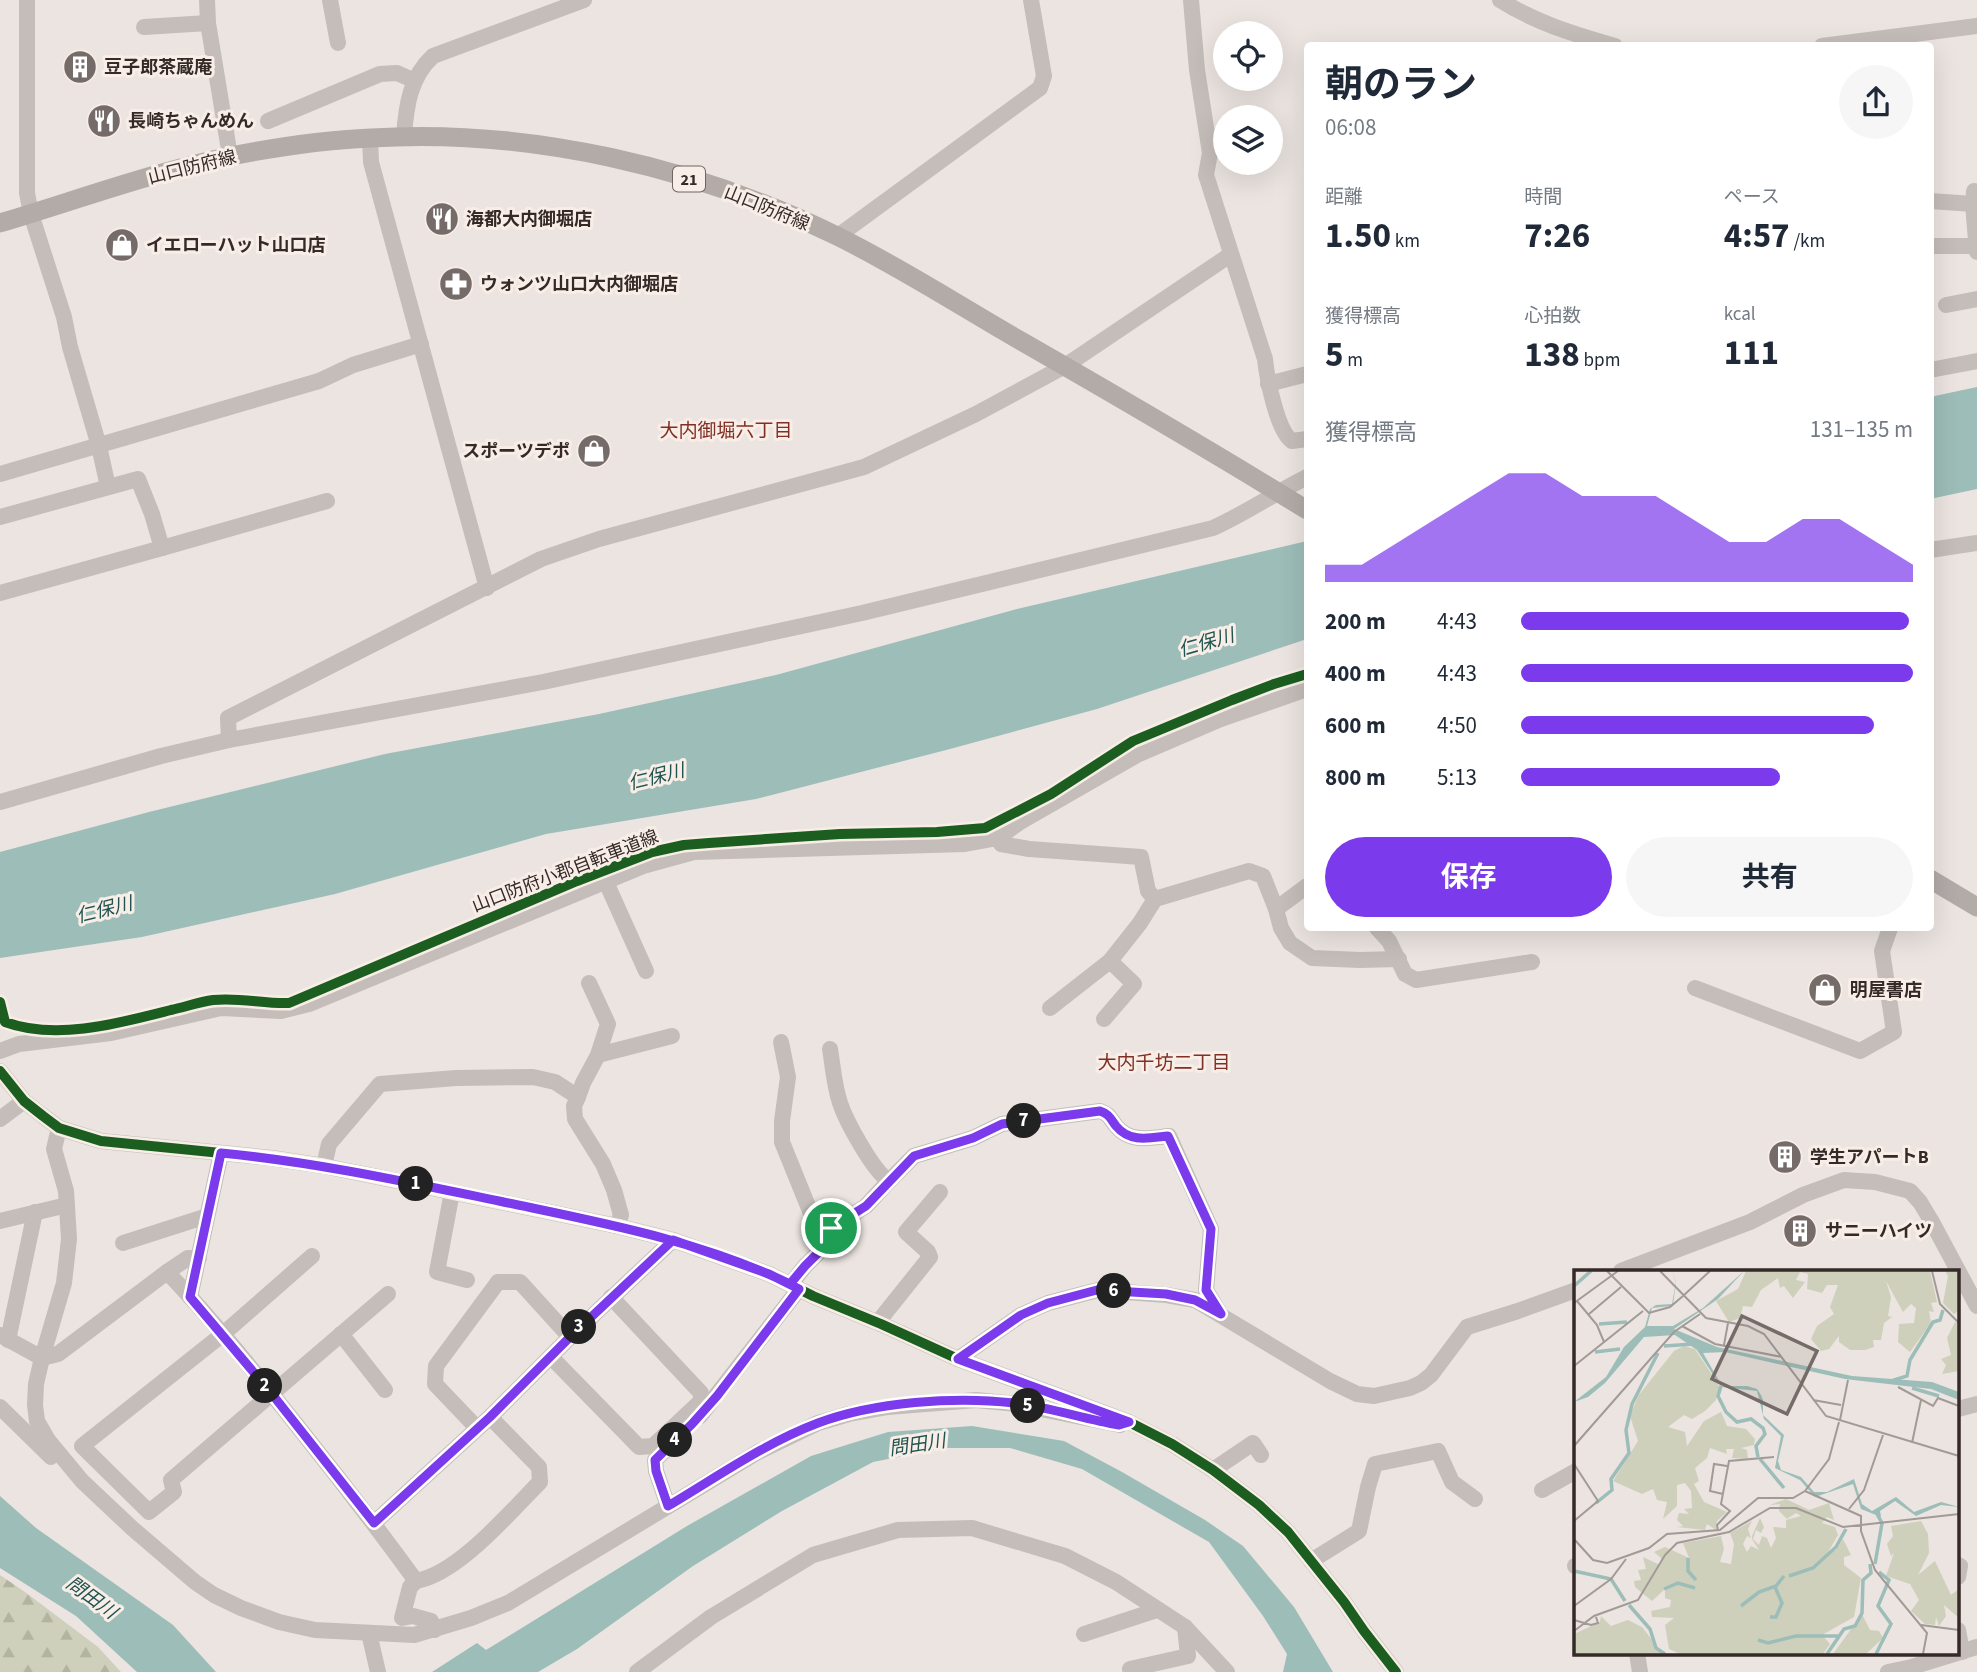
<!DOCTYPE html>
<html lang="ja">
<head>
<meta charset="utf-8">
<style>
	:root { --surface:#fff; --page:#f6f6f7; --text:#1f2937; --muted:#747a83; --accent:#7c3aed }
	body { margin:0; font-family:"Source Sans 3","Noto Sans JP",sans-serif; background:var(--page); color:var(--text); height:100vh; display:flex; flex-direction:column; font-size:26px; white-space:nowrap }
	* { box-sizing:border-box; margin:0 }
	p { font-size:23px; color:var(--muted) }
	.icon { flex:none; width:38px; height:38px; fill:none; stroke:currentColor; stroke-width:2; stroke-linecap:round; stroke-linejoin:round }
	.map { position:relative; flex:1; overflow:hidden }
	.drawer { position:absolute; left:1304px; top:42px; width:630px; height:889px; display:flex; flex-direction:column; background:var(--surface); border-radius:7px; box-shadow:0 7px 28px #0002 }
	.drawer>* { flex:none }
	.buttons { position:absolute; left:1213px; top:21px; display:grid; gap:14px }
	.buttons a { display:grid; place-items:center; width:70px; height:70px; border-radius:50%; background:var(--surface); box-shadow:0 7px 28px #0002; font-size:35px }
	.pin { position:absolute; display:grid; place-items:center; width:60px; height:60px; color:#fff; margin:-30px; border:4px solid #fff; border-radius:50%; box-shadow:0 2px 7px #0007 }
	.km { position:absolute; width:35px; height:35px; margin:-18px; border-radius:50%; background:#222; color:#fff; font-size:19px; line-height:35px; text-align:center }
	.round { display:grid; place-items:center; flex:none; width:74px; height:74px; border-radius:37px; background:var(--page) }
	.overview { display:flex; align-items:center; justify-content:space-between; height:119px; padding:0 21px }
	h1 { font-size:38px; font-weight:700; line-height:52px }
	.metrics { display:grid; grid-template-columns:repeat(3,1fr); gap:10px; height:119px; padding:7px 21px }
	.metrics div { display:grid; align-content:center }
	.metrics b { font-size:35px; font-weight:700 }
	.metrics small { font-size:19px; font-weight:400 }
	.metrics p { font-size:19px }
	.chart { height:196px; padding:14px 21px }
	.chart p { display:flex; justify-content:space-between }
	.chart svg { width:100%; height:126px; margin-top:7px; fill:var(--accent); opacity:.7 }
	.cta { display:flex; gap:14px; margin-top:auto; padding:14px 21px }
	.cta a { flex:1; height:80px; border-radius:42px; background:var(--accent); color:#fff; font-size:28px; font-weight:700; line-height:80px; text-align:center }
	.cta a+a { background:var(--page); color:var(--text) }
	ul { padding:0 21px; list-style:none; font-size:23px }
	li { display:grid; grid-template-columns:112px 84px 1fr; align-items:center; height:52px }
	li i { height:18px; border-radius:9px; background:var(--accent) }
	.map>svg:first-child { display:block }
	.forest { fill:url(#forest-firs) }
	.water { fill:#9dbdb9 }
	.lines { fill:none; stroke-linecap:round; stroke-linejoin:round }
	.minor { stroke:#c4bdb9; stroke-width:16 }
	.major { stroke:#b3aba8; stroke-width:19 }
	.cycleway-casing { stroke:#f8eee7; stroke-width:15 }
	.cycleway { stroke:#1b5e20; stroke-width:10 }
	.route-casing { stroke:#fff; stroke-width:14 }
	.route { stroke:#7c3aed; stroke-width:9 }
	.labels { text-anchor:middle; stroke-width:6; stroke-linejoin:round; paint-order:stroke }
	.shield { fill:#f8eee7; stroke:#706561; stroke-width:2 }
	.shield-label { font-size:16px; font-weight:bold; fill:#352a28 }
	.poi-label { font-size:18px; font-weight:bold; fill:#352a28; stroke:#f8eee7; text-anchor:start }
	.street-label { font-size:18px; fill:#352a28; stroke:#f8eee7 }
	.neighbourhood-label { font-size:19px; fill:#802f25; stroke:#f8eee7 }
	.water-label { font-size:19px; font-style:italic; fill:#1f5451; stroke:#f8eee7 }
	.inset-river { fill:none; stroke:#9dbdb9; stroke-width:3.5 }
	.inset-road { fill:none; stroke:#a29a96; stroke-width:2 }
	.view { fill:#756b68; fill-opacity:0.15; stroke:#756b68; stroke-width:3.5 }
	.inset-edge { fill:none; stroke:#352a28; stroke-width:3.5 }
</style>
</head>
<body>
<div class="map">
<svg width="1977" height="1672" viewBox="0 0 1977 1672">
	<defs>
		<pattern id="forest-firs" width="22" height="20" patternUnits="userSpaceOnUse" patternTransform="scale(1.75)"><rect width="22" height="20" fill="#ced0bb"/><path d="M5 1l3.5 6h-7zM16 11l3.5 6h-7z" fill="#b2b3a1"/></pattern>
	</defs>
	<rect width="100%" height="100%" fill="#ebe4e0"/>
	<polygon class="forest" points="0,1575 25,1592 98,1647 121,1672 0,1672"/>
	<g class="water">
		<polygon points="1977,387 1977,489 1930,499 1930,397"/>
		<polygon points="1307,541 1307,639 1097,709 950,749 756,799 546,834 335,894 142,937 0,958 0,852 149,812 385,754 599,714 776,675 1017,609"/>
		<polygon points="972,1426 1064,1441 1122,1472 1205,1520 1243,1546 1294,1607 1333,1672 1283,1672 1287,1654 1263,1616 1209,1542 1082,1469 1010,1448 944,1448 873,1462 782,1511 693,1566 577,1649 538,1672 432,1672 477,1643 486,1650 687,1526 811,1456 888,1432"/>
		<polygon points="0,1496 36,1528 173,1625 216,1672 137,1672 76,1616 0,1568"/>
	</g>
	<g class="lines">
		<g class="minor">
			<polyline points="27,0 27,193 31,214 64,317 70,347 99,446 108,487"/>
			<polyline points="207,0 208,23 230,156"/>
			<polyline points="330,0 338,43"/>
			<path d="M1191,0L1197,70L1210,153L1206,175L1265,359C1267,378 1277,431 1292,441L1307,439"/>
			<path d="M1500,0C1536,23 1574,34 1615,46"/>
			<polyline points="144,27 208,23"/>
			<polyline points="1822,46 1977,26"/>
			<polyline points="268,121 380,74 397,73 415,81"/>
			<path d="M404,137C406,106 410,77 433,56L584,0"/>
			<polyline points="370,138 371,162 487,588"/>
			<polyline points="1974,191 1973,204 1977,252"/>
			<polyline points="1930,201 1973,204"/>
			<polyline points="838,236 1040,88 1044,76 1031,0"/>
			<polyline points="1930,246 1976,246"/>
			<polyline points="1946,305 1977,299"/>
			<polyline points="1930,370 1977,361"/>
			<polyline points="1268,384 1307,374"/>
			<polyline points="0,474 319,381 353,365 421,344"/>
			<polyline points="0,517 138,479 152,514 162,548 0,593"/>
			<polyline points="162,548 327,501"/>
			<polyline points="1930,550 1977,543"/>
			<polyline points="229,740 228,718 541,559 599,539 864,467 976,414 1065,366 1230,255"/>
			<path d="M0,802L161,756L229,740L543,682L862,613L1213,528C1246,513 1275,493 1307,477"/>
			<polyline points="998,838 1001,844 1029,849 1141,857 1148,891 1155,899 1140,923 1110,961 1050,1008"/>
			<polyline points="606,882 646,971"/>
			<polyline points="1155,899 1249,871 1263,876 1276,909 1307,886"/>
			<polyline points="1276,909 1281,928 1290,943 1312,958 1360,960 1399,959"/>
			<polyline points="1377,928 1389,941 1405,974 1416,980 1532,962"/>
			<polyline points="1695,988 1860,1051 1894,1032 1882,951 1890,928"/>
			<polyline points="1104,1019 1134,984 1110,961"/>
			<polyline points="781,1042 788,1077 782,1121 782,1142 812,1216 831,1228"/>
			<polyline points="0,1051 19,1044 111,1033 221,1008 281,1011 309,1004 643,866 694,852 965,844 998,838 1020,822 1137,755 1221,719 1307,689"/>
			<polyline points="598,1055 672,1036"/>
			<polyline points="0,1071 24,1101 43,1116 59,1128 101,1141 272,1158 324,1166 617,1226 673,1240 769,1274 813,1296 881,1324 958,1359 1129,1422 1172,1444 1213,1470 1259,1505 1288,1532 1344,1602 1364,1631 1396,1672"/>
			<polyline points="578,1097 583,1083 598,1055 608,1024 589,983"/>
			<polyline points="0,1119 24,1101"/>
			<polyline points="59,1128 54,1149 66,1191 69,1239 64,1283 42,1358 36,1384 35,1405 37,1421 48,1440 82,1481 133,1529 195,1582 214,1595 241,1608 279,1622 315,1630 414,1635 471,1618 508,1603 758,1452 818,1423 849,1414 888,1407 976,1400 1017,1404 1120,1425"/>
			<polyline points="324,1166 329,1144 380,1084 456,1078 533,1077 555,1082 578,1097 574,1106 575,1119 603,1164 614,1190 621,1215 617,1226"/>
			<path d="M889,1181L914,1156L973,1138L1002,1124L1100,1111C1109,1114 1110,1118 1116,1126C1130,1143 1149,1138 1169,1136L1211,1229L1206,1290L1219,1312"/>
			<polyline points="452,1192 437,1272 467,1280"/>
			<polyline points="0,1221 67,1205"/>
			<polyline points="123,1243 207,1216"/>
			<polyline points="312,1256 223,1334 82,1446 149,1512 174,1492 171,1480 388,1294"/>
			<polyline points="1621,1271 1750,1222 1803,1195 1844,1180 1875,1182 1910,1191 1920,1202 1932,1222 1977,1306"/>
			<path d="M167,1272C214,1321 256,1374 299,1428C339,1478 378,1529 416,1581C458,1574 510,1512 540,1482L539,1467L490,1417"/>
			<path d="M791,1284L805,1266L822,1249L831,1228L866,1206L889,1181C873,1171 846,1121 840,1103C834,1085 833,1067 830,1049"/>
			<polyline points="190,1297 221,1153"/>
			<polyline points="881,1324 882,1317 930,1257 928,1252 906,1232 940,1192"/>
			<polyline points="341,1334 385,1390"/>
			<polyline points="0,1335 42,1358 58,1354 167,1272 188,1258 199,1258"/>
			<polyline points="8,1340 35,1212"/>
			<polyline points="551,1357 639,1447 653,1446 701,1401 701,1393 611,1297"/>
			<polyline points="958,1359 1021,1315 1048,1303 1098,1290 1166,1295 1195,1300 1330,1381 1357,1394 1374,1396 1410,1388 1421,1383 1431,1375 1467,1327 1518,1311 1576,1290"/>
			<polyline points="0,1407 51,1457"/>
			<polyline points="1958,1409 1977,1404"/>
			<polyline points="700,1416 799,1289"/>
			<polyline points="477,1428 435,1384 436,1366 498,1282 520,1282 570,1337"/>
			<polyline points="1213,1470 1253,1443 1261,1455"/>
			<polyline points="1542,1490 1576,1471"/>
			<polyline points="668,1506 656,1471 655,1460 674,1441"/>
			<polyline points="374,1523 490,1417 570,1337 673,1240"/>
			<polyline points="1311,1561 1359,1531 1368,1487 1375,1464 1438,1451 1452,1482 1475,1499"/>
			<polyline points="1958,1565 1960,1566 1958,1577"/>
			<polyline points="1575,1566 1576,1566"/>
			<polyline points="416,1581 410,1587 402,1618 413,1616 431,1621 435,1630"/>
			<polyline points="1958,1630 1962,1652"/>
			<polyline points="369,1633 378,1672"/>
			<polyline points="1084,1634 1157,1610"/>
			<polyline points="1637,1653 1640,1672"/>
			<polyline points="1130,1669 1188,1656 1185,1627"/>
			<polyline points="637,1672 711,1617 813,1555 898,1530 972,1528 1065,1556 1116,1582 1185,1627 1227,1672"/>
			<polyline points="1888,1672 1912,1667 1977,1647"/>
		</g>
		<g class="major">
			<path d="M0,223C77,200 153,172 231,156C277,147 325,140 371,138C529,128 696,167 837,236C900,267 960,306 1021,341C1117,396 1213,452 1307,510"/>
			<polyline points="1930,879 1977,907"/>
		</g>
		<g class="cycleway-casing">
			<g id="cycleway">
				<path d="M0,1002L5,1022C56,1041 120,1023 171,1010C185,1007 199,1002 213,1000C239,997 264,1004 289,1003L577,881L652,852L684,845L709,843L840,834L937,832L985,828L1051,794L1133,741L1232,700L1274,684L1307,674"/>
				<polyline points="0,1071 24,1101 43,1116 59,1128 101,1141 272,1158 324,1166 617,1226 673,1240 769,1274 813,1296 881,1324 958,1359 1129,1422 1172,1444 1213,1470 1259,1505 1288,1532 1344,1602 1364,1631 1396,1672"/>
			</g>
		</g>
		<use href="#cycleway" class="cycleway"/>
	</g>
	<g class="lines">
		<g class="route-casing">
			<path id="route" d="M831,1228L822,1249L805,1266L790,1284C699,1240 598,1222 499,1201C407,1182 315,1162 221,1153L190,1297L272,1394L374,1523L490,1417L570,1337L673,1240L769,1274L799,1289L717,1396L692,1424L655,1460L656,1471L668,1506C717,1477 765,1443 818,1423C874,1402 955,1396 1014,1403C1049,1407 1084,1419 1119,1425L1129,1422L958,1359L1021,1315L1048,1303L1097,1290L1166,1294L1195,1300L1221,1314L1206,1290L1211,1229L1168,1136C1149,1138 1130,1143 1116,1126C1110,1118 1109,1114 1100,1111L1002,1124L973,1138L914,1156L866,1206L831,1228"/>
		</g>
		<use href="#route" class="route"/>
	</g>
	<defs>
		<g id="building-disc" transform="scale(1.75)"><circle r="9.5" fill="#756b68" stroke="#f8eee7"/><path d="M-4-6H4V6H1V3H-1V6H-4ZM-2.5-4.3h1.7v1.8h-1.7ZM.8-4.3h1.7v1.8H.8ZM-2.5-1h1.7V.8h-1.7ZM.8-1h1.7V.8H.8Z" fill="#fff"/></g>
		<g id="restaurant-disc" transform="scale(1.75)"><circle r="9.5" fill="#756b68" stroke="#f8eee7"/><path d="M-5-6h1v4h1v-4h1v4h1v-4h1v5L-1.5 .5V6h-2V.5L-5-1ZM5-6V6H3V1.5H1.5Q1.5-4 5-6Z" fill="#fff"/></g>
		<g id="shop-disc" transform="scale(1.75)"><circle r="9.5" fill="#756b68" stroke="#f8eee7"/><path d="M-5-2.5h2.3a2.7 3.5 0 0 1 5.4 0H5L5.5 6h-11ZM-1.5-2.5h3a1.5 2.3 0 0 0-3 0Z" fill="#fff"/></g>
		<g id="pharmacy-disc" transform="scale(1.75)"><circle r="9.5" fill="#756b68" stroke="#f8eee7"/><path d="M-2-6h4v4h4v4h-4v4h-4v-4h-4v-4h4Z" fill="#fff"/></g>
	</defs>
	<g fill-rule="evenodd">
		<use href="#building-disc" x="80" y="67"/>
		<use href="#restaurant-disc" x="104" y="121"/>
		<use href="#restaurant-disc" x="442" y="219"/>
		<use href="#shop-disc" x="122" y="245"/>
		<use href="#pharmacy-disc" x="456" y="284"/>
		<use href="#shop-disc" x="594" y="451"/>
		<use href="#shop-disc" x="1825" y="990"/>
		<use href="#building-disc" x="1785" y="1157"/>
		<use href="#building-disc" x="1800" y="1231"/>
	</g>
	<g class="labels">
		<rect class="shield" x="673" y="166.5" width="32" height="25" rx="5"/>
		<g class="shield-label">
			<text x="689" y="185">21</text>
		</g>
		<g class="poi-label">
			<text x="104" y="73">豆子郎茶蔵庵</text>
			<text x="128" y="127">長崎ちゃんめん</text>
			<text x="466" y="225">海都大内御堀店</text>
			<text x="146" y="251">イエローハット山口店</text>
			<text x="480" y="290">ウォンツ山口大内御堀店</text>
			<text x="570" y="457" text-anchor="end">スポーツデポ</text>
			<text x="1850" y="996">明屋書店</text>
			<text x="1810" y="1163">学生アパートB</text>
			<text x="1825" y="1237">サニーハイツ</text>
		</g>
		<g class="street-label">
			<text transform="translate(192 167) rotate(-14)" y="6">山口防府線</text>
			<text transform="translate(767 208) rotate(22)" y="6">山口防府線</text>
			<text transform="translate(565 871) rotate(-21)" y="6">山口防府小郡自転車道線</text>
		</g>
		<g class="neighbourhood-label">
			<text x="726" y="437">大内御堀六丁目</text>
			<text x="1164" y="1069">大内千坊二丁目</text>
		</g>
		<g class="water-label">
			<text transform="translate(1206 642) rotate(-16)" y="7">仁保川</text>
			<text transform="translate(656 776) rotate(-14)" y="7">仁保川</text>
			<text transform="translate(104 909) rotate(-14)" y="7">仁保川</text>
			<text transform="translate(917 1444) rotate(-9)" y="7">問田川</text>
			<text transform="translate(92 1597) rotate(36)" y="7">問田川</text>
		</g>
	</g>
	<g transform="translate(1574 1270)">
		<rect width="385" height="385" fill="#ebe4e0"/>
		<path d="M172,1H356L363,32L357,33L360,42L355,41L357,53L336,82L324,72L325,54L340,53L342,38L337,34L329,42L312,11L317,27L314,46L318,47L310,53L307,70H299L300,77L291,80H276L265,72V66L255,79L247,81L237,69L243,56L260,44L256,37L264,15H253L248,23L233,19L234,4L226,2L222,10L231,12L219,28L210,16L206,18L204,8L187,20L178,37L169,36L166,48L155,52L142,31L164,19ZM371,1H385V41L380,44L369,33L374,6ZM381,52L385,54V101L368,104L372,95L367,89L377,85L373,68ZM110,76L121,79L146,117L142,130L131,141L118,149L110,145L94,157L111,162L113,176L130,151L147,142L153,156L172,159L181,169L180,175L167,178L173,180L174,189L158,188L160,179H152L153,184L136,178L133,188L121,198L125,211L120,214L130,232L153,242L143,251L142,260L133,254L131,260L103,257L109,256L103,250L105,243L115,244L110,239L118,238L117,221L111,213L103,215V236L89,249L93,232L83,230L79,219L68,224L39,211L64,171L56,146L64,126L100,81ZM212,229L235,240L255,233L260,250L253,247L248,253L261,257L264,265L253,284L262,280L269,269L277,285L270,287V295L287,308L280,347L248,365L256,374L249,384H106L95,379L91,355L100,348L78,347L77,341L96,337L97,330L91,328V319L78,331L61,317L60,311L67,310L64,300L72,299L69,287L86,295L87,288L80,282L91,277L115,288L109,273L147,266L150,279L146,292L157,294L160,274L156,263L178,251L174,259L177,268L173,266L169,274L173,282L177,276L185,280L178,269V266L186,248L190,257L187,263L182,260L179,269L185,275L188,266L193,268L197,278L202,268L199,257L212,258V250L227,246L222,243L213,249L205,241L206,234L196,235ZM347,251L354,264L355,283L344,305L361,291L377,325L385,319V348L370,335L372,346L365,356L362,347L361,355L351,354L337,341L345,330L336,314L312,306L320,283L317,286L313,274L319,266L317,256ZM288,344L296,360L305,361L309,368L292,384H259ZM27,346L37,356L54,350L68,357L89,384H0V364L26,352Z" fill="#ced0bb"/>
		<path d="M98,1L102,13L99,34L97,36L78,38L73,56H99L129,38L170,1L144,29L100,59L143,77L278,106L358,112L385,122V130L357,119L271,109L151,82L129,83L148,116H173L183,119L187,125L189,130V145L210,165L204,191L207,200L227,207L240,222H253L280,209L288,234L298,241L322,227L340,242L367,232L385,237L367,235L342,246L321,231L306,241L307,247L287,239L279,214L241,227L226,210L201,198L207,166L190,149L183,121L147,117L123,80L101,65L70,67L31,113L14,127L0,132L32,107L50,77L71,57L76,39L82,35L98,34L102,12Z" fill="#9dbdb9"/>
		<path class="inset-river" d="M0,16L17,1M25,54L53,52M90,76L120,74M21,82L46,79M314,112L333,106L336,90L359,52L366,50L369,40M147,116L144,126L152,142L163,152L177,149L189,158L191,164L182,176L184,187M338,118L365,126M186,189L210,218M22,233L38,220L37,209L55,183L52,160L58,134L84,83M114,288V301L122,310M301,294L308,253L303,244M0,301L37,309L51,331M215,306L239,298L262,277L272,259M90,319L104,313L121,318M55,335L76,359L82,378L91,384M167,336L185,322L202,316L210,306M196,347H202L208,333L201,317M184,370L194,373L222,366H265M253,384L270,359L281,356L288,343L289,310L297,303L296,294M302,384L317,354L304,336L315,310L305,302"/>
		<path class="inset-road" d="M33,1L75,43L96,37L109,26M86,1L132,48L174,56L190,64L252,146L385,186M358,1L366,34L385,53M109,26L136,1M3,31L23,55L30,72M0,33L44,1M15,44L47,17M108,56L141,74L208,87M150,75L154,53M0,96L69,41M324,117L359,136L364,128L385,136M239,130L267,135M266,150L274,110M265,152L255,189L231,221L287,246V261L301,300L353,363L349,384M338,173L347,130M0,176L100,62L126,44M0,194L24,231L0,251M149,224L136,221L140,194L153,196M275,239L290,220L309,165M144,261L143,255L156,241L147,234L155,191L200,187M0,269L19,290L33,293L75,278L93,264L146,260L184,228H219L231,221M0,336L37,309L52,289M0,350L17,355L24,353L22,347M347,355L385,360M0,361L20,346L64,330L91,285L103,273L155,262L196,238H222L269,257L385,244"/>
		<path class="view" d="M168,46L243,81L213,144L138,109Z"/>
		<rect width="385" height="385" class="inset-edge"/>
	</g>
</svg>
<div class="buttons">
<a><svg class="icon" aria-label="locate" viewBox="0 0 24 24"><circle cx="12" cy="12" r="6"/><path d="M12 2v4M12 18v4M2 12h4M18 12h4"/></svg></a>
<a><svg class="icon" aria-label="layers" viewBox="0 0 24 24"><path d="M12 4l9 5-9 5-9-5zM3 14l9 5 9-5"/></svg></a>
</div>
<div class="pin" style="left:831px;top:1228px;background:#1e9e55"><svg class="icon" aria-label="arrive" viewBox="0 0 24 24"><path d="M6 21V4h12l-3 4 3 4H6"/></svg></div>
<b class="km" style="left:416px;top:1184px">1</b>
<b class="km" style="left:265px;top:1386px">2</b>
<b class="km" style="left:579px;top:1327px">3</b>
<b class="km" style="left:675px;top:1440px">4</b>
<b class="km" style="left:1028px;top:1406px">5</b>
<b class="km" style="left:1114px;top:1291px">6</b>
<b class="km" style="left:1024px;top:1121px">7</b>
<section class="drawer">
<div class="overview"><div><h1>朝のラン</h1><p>06:08</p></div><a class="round"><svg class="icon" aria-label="share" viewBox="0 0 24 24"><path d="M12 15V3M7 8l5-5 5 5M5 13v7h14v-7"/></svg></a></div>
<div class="metrics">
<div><p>距離</p><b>1.50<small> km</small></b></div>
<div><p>時間</p><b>7:26</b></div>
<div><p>ペース</p><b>4:57<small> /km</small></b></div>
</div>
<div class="metrics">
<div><p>獲得標高</p><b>5<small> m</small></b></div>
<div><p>心拍数</p><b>138<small> bpm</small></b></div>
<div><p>kcal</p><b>111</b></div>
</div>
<div class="chart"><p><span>獲得標高</span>131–135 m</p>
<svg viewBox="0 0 160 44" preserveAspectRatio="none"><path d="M0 44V38L10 38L20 30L30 22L40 14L50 6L60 6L70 14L80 14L90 14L100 22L110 30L120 30L130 22L140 22L150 30L160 38V44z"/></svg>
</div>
<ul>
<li><b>200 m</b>4:43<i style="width:99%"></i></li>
<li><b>400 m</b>4:43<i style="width:100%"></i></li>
<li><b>600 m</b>4:50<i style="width:90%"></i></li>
<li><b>800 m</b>5:13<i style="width:66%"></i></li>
</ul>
<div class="cta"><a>保存</a><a>共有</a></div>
</section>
</div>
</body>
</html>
